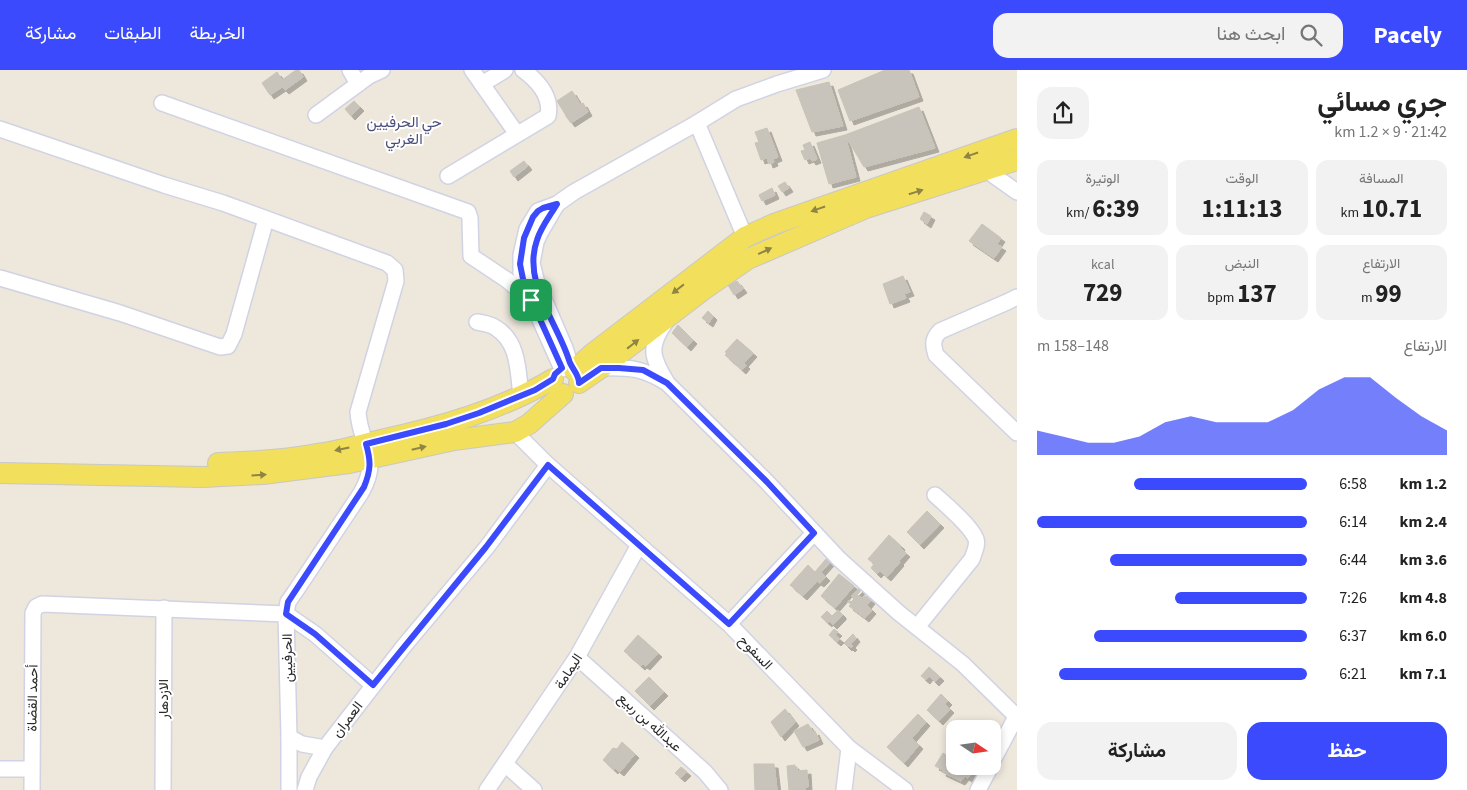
<!DOCTYPE html>
<html lang="ar">
<head>
<meta charset="utf-8">
<style>
	:root { --surface:#fff; --page:#f2f2f2; --text:#222; --muted:#767676; --accent:#3a4afc }
	body { margin:0; font-family:"Source Sans 3",Vazirmatn,sans-serif; background:var(--page); color:var(--text); direction:rtl; height:100vh; display:flex; flex-direction:column; font-size:19px; white-space:nowrap }
	* { box-sizing:border-box; margin:0 }
	p { font-size:16px; color:var(--muted) }
	.icon { flex:none; width:28px; height:28px; fill:none; stroke:currentColor; stroke-width:2; stroke-linecap:round; stroke-linejoin:round }
	.map { position:relative; flex:1; overflow:hidden; direction:ltr }
	.sheet { display:flex; flex-direction:column; background:var(--surface); width:450px }
	.sheet>* { flex:none }
	.needle { width:32px; rotate:103deg }
	.buttons { position:absolute; left:946px; top:650px; display:grid; gap:10px }
	.buttons a { display:grid; place-items:center; width:55px; height:55px; border-radius:10px; background:var(--surface); box-shadow:0 2px 8px #0003; font-size:25px }
	.pin { position:absolute; display:grid; place-items:center; width:42px; height:42px; color:#fff; margin:-21px; border-radius:10px; box-shadow:0 2px 8px #0006 }
	.round { display:grid; place-items:center; flex:none; width:52px; height:52px; border-radius:15px; background:var(--page) }
	.head { display:flex; align-items:center; justify-content:space-between; height:85px; padding:0 20px }
	h1 { font-size:28px; font-weight:700; line-height:38px }
	.figures { display:grid; grid-template-columns:repeat(3,1fr); gap:8px; height:85px; padding:5px 20px }
	.figures div { display:grid; align-content:center; border-radius:12px; background:var(--page); text-align:center }
	.figures b { font-size:25px; font-weight:700 }
	.figures small { font-size:14px; font-weight:400 }
	.figures p { font-size:14px }
	.chart { height:140px; padding:10px 20px }
	.chart p { display:flex; justify-content:space-between }
	.chart svg { width:100%; height:90px; margin-top:5px; fill:var(--accent); opacity:.7 }
	.cta { display:flex; gap:10px; margin-top:auto; padding:10px 20px }
	.cta a { flex:1; height:58px; border-radius:15px; background:var(--accent); color:#fff; font-size:20px; font-weight:700; line-height:58px; text-align:center }
	.cta a+a { background:var(--page); color:var(--text) }
	ul { padding:0 20px; list-style:none; font-size:16px }
	li { display:grid; grid-template-columns:80px 60px 1fr; align-items:center; height:38px }
	li i { height:12px; border-radius:6px; background:var(--accent) }
	header { display:flex; align-items:center; gap:30px; box-sizing:border-box; height:70px; padding:0 25px; background:var(--accent); color:#fff }
	header strong { font-size:24px }
	nav { display:flex; gap:28px; margin-inline-start:auto; font-size:18px }
	.search { width:350px; height:45px; background:var(--page); display:flex; align-items:center; gap:12px; box-sizing:border-box; padding:0 18px; border-radius:15px; color:var(--muted); font-size:19px }
	main { display:flex; flex:1; min-height:0 }
	.map>svg:first-child { display:block }
	.building { fill:#c8c4bc; stroke:#c8c3b6; filter:url(#shadow) }
	.lines { fill:none; stroke-linecap:round; stroke-linejoin:round }
	.minor-casing { stroke:#d1d3e3; stroke-width:18 }
	.major-casing { stroke:#c8c8c8; stroke-width:22 }
	.minor { stroke:#fff; stroke-width:15 }
	.major { stroke:#f2df5c; stroke-width:20 }
	.oneway { fill:#8e8443 }
	.route-casing { stroke:#fff; stroke-width:10 }
	.route { stroke:#3a4afc; stroke-width:6 }
	.labels { text-anchor:middle; stroke-width:4; stroke-linejoin:round; paint-order:stroke }
	.street-label { font-size:14px; fill:#2a2a2a; stroke:#fff }
	.neighbourhood-label { font-size:15px; fill:#4a4e7c; stroke:#fff }
</style>
</head>
<body>
<header>
<strong>Pacely</strong>
<div class="search"><svg class="icon" aria-label="search" viewBox="0 0 24 24"><circle cx="10" cy="10" r="6"/><path d="M15 15l6 6"/></svg>ابحث هنا</div>
<nav><a>الخريطة</a><a>الطبقات</a><a>مشاركة</a></nav>
</header>
<main>
<section class="sheet">
<div class="head"><div><h1>جري مسائي</h1><p>21:42 · 9 × 1.2 km</p></div><a class="round"><svg class="icon" aria-label="share" viewBox="0 0 24 24"><path d="M12 15V3M7 8l5-5 5 5M5 13v7h14v-7"/></svg></a></div>
<div class="figures">
<div><p>المسافة</p><b>10.71<small> km</small></b></div>
<div><p>الوقت</p><b>1:11:13</b></div>
<div><p>الوتيرة</p><b>6:39<small> /km</small></b></div>
</div>
<div class="figures">
<div><p>الارتفاع</p><b>99<small> m</small></b></div>
<div><p>النبض</p><b>137<small> bpm</small></b></div>
<div><p>kcal</p><b>729</b></div>
</div>
<div class="chart"><p><span>الارتفاع</span>148–158 m</p>
<svg viewBox="0 0 160 44" preserveAspectRatio="none"><path d="M0 44V32L10 35L20 38L30 38L40 35L50 28L60 25L70 28L80 28L90 28L100 22L110 12L120 6L130 6L140 16L150 25L160 32V44z"/></svg>
</div>
<ul>
<li><b>1.2 km</b>6:58<i style="width:64%"></i></li>
<li><b>2.4 km</b>6:14<i style="width:100%"></i></li>
<li><b>3.6 km</b>6:44<i style="width:73%"></i></li>
<li><b>4.8 km</b>7:26<i style="width:49%"></i></li>
<li><b>6.0 km</b>6:37<i style="width:79%"></i></li>
<li><b>7.1 km</b>6:21<i style="width:92%"></i></li>
</ul>
<div class="cta"><a>حفظ</a><a>مشاركة</a></div>
</section>
<div class="map">
<svg width="1017" height="720" viewBox="0 0 1017 720">
	<defs>
		<filter id="shadow"><feDropShadow dx="4" dy="4" stdDeviation="0" flood-color="#0004"/></filter>
	</defs>
	<rect width="100%" height="100%" fill="#ede7dc"/>
	<g class="building">
		<polygon points="296,0 299,0 303,7 285,20 282,17 270,25 262,13 277,2 282,10"/>
		<polygon points="885,0 909,0 919,27 850,51 838,20"/>
		<polygon points="829,12 843,56 812,62 796,20"/>
		<polygon points="572,21 580,34 565,44 557,31"/>
		<polygon points="354,31 360,37 351,46 345,39"/>
		<polygon points="583,33 588,42 571,53 565,45"/>
		<polygon points="919,37 935,78 864,97 845,65"/>
		<polygon points="767,58 778,87 773,89 774,92 769,94 767,88 761,90 755,73 759,72 755,62"/>
		<polygon points="845,65 856,107 829,114 817,73"/>
		<polygon points="810,72 817,89 812,91 810,88 805,90 801,81 805,80 803,75"/>
		<polygon points="524,91 528,96 514,107 510,101"/>
		<polygon points="785,112 789,118 782,122 778,116"/>
		<polygon points="772,118 775,125 762,131 759,125"/>
		<polygon points="924,142 931,146 927,154 920,149"/>
		<polygon points="982,154 1001,168 997,174 1002,177 994,188 969,171"/>
		<polygon points="903,206 910,222 904,224 906,228 890,234 883,214"/>
		<polygon points="737,211 743,219 734,225 728,215"/>
		<polygon points="708,241 713,246 709,253 702,248"/>
		<polygon points="678,255 693,270 687,277 672,263"/>
		<polygon points="737,269 753,283 744,293 746,295 742,300 725,285 727,283 725,282"/>
		<polygon points="927,441 940,454 920,475 907,462"/>
		<polygon points="889,465 901,476 900,478 906,483 899,491 900,492 887,507 880,501 877,504 871,498 874,494 868,489"/>
		<polygon points="826,489 830,492 821,502 826,507 820,513 817,511 803,526 790,515 808,495 815,502"/>
		<polygon points="839,504 854,516 835,538 821,526"/>
		<polygon points="859,518 861,520 857,525 862,528 866,526 871,530 867,535 872,540 865,548 849,536 851,534 848,532 849,530 851,532 854,529 851,526"/>
		<polygon points="838,540 842,544 842,546 833,555 829,551 828,553 821,547 827,541 832,546"/>
		<polygon points="834,559 838,562 835,565 840,569 837,572 829,565"/>
		<polygon points="853,564 856,568 851,574 853,576 851,578 849,576 848,577 844,573"/>
		<polygon points="638,565 658,583 646,596 643,594 641,596 624,581"/>
		<polygon points="929,597 940,607 935,612 929,606 926,610 921,606"/>
		<polygon points="649,607 664,622 650,636 635,621"/>
		<polygon points="941,624 948,631 945,634 950,639 939,651 927,640"/>
		<polygon points="785,639 795,652 781,667 771,652"/>
		<polygon points="918,644 926,652 912,668 919,675 904,693 887,677"/>
		<polygon points="808,654 813,662 815,661 819,670 803,677 794,661"/>
		<polygon points="622,672 635,684 620,702 615,698 614,700 603,690 613,678 617,679"/>
		<polygon points="943,683 952,689 955,685 955,696 975,697 968,708 965,706 961,711 942,702 943,700 935,696"/>
		<polygon points="754,694 774,694 777,720 755,720"/>
		<polygon points="795,695 795,697 797,697 797,701 807,700 808,717 805,717 805,720 789,720 787,696"/>
		<polygon points="681,697 687,702 681,708 675,703"/>
	</g>
	<g class="lines">
		<g class="minor-casing">
			<g id="minor">
				<polyline points="350,0 358,14"/>
				<polyline points="472,0 517,64"/>
				<polyline points="482,14 505,0"/>
				<polyline points="162,33 468,142 470,148 471,186 507,210 528,228"/>
				<polyline points="316,45 369,6 382,0"/>
				<polyline points="697,53 745,167"/>
				<path d="M0,59L164,115L223,133L387,193L395,200L396,211L358,342C360,376 382,387 361,423L295,522L288,532L286,544L289,667V720"/>
				<polyline points="986,100 1017,122"/>
				<path d="M448,106L548,46C552,26 538,11 523,0"/>
				<polyline points="557,134 540,163 536,172 532,193 537,213 565,278 572,299"/>
				<polyline points="0,208 120,243 220,277 228,276 234,264 266,149"/>
				<path d="M1017,227L1007,232L940,261C932,269 933,275 936,285L1017,363"/>
				<path d="M477,252C483,253 491,254 496,258C519,272 518,302 521,326"/>
				<path d="M665,253C648,277 652,288 666,311"/>
				<path d="M601,298C629,297 643,298 667,313L767,412L839,489L899,543L963,594L1017,647"/>
				<polyline points="562,299 524,214 521,203 521,185 527,159 538,141 557,134 574,122 697,53 736,29 777,14 823,0"/>
				<polyline points="515,362 548,395 729,554 849,678 844,720"/>
				<polyline points="729,554 814,463"/>
				<path d="M917,557L972,489C974,483 978,475 976,469C971,456 946,435 935,425"/>
				<polyline points="577,587 705,702 720,720"/>
				<polyline points="289,667 302,674 325,678"/>
				<polyline points="849,678 905,720"/>
				<polyline points="992,692 1017,645"/>
				<polyline points="505,694 534,720"/>
				<polyline points="0,699 31,699"/>
				<polyline points="32,720 33,543 36,537 42,534 286,544 315,564 373,615"/>
				<polyline points="163,720 164,538"/>
				<polyline points="305,720 309,707 325,678 404,576 487,477 548,395"/>
				<polyline points="487,720 577,587 639,475"/>
				<polyline points="978,720 991,696"/>
			</g>
		</g>
		<g class="major-casing">
			<g id="major">
				<polyline points="574,300 592,284 745,167 774,154 1017,69"/>
				<polyline points="579,313 601,298 703,220 748,189 866,138 1017,90"/>
				<path d="M218,393C251,392 285,390 317,384C339,381 360,375 381,370C440,357 501,340 553,309"/>
				<polyline points="0,403 203,407 263,404 349,393 454,370 515,362 529,354 563,324"/>
			</g>
		</g>
		<use href="#minor" class="minor"/>
		<use href="#major" class="major"/>
	</g>
	<defs><path id="oneway-solid" d="M-6-.8H1V-3.2L6.5 0L1 3.2V.8H-6Z" transform="scale(1.25)"/></defs>
	<g class="oneway">
		<use href="#oneway-solid" transform="translate(971 85) rotate(161)"/>
		<use href="#oneway-solid" transform="translate(916 122) rotate(-17)"/>
		<use href="#oneway-solid" transform="translate(818 139) rotate(161)"/>
		<use href="#oneway-solid" transform="translate(765 181) rotate(-25)"/>
		<use href="#oneway-solid" transform="translate(678 219) rotate(142)"/>
		<use href="#oneway-solid" transform="translate(633 274) rotate(-38)"/>
		<use href="#oneway-solid" transform="translate(419 378) rotate(-13)"/>
		<use href="#oneway-solid" transform="translate(342 379) rotate(168)"/>
		<use href="#oneway-solid" transform="translate(259 405) rotate(-4)"/>
	</g>
	<g class="lines">
		<g class="route-casing">
			<path id="route" d="M557,134C550,146 541,157 537,170C522,212 557,252 569,290C571,298 579,304 579,313L601,298H619L643,300L667,313L767,412L814,463L729,554L548,395L486,477L373,615L315,564L286,544L288,532L364,417C371,400 371,391 366,374L446,354L479,343L535,320L553,309L555,304L562,298L524,214L520,194L524,168L533,147L538,141L543,138Z"/>
		</g>
		<use href="#route" class="route"/>
	</g>
	<g class="labels">
		<g class="street-label">
			<text transform="translate(756 582) rotate(46)" y="5">السفوح</text>
			<text transform="translate(287 588) rotate(-91)" y="5">الحرفيين</text>
			<text transform="translate(568 601) rotate(-57)" y="5">اليمامة</text>
			<text transform="translate(32 628) rotate(-89)" y="5">أحمد القضاة</text>
			<text transform="translate(163 629) rotate(-90)" y="5">الازدهار</text>
			<text transform="translate(347 649) rotate(-53)" y="5">العمران</text>
			<text transform="translate(650 652) rotate(42)" y="5">عبدالله بن ربيع</text>
		</g>
		<g class="neighbourhood-label">
			<text x="404" y="57">حي الحرفيين<tspan x="404" dy="17">الغربي</tspan></text>
		</g>
	</g>
</svg>
<div class="buttons">
<a><svg class="needle" viewBox="-14 -14 28 28"><path d="M0-13l5 13h-10z" fill="#e53935"/><path d="M0 13l5-13h-10z" fill="#767676"/></svg></a>
</div>
<div class="pin" style="left:531px;top:230px;background:#1e9e55"><svg class="icon" aria-label="arrive" viewBox="0 0 24 24"><path d="M6 21V4h12l-3 4 3 4H6"/></svg></div>
</div>
</main>
</body>
</html>
